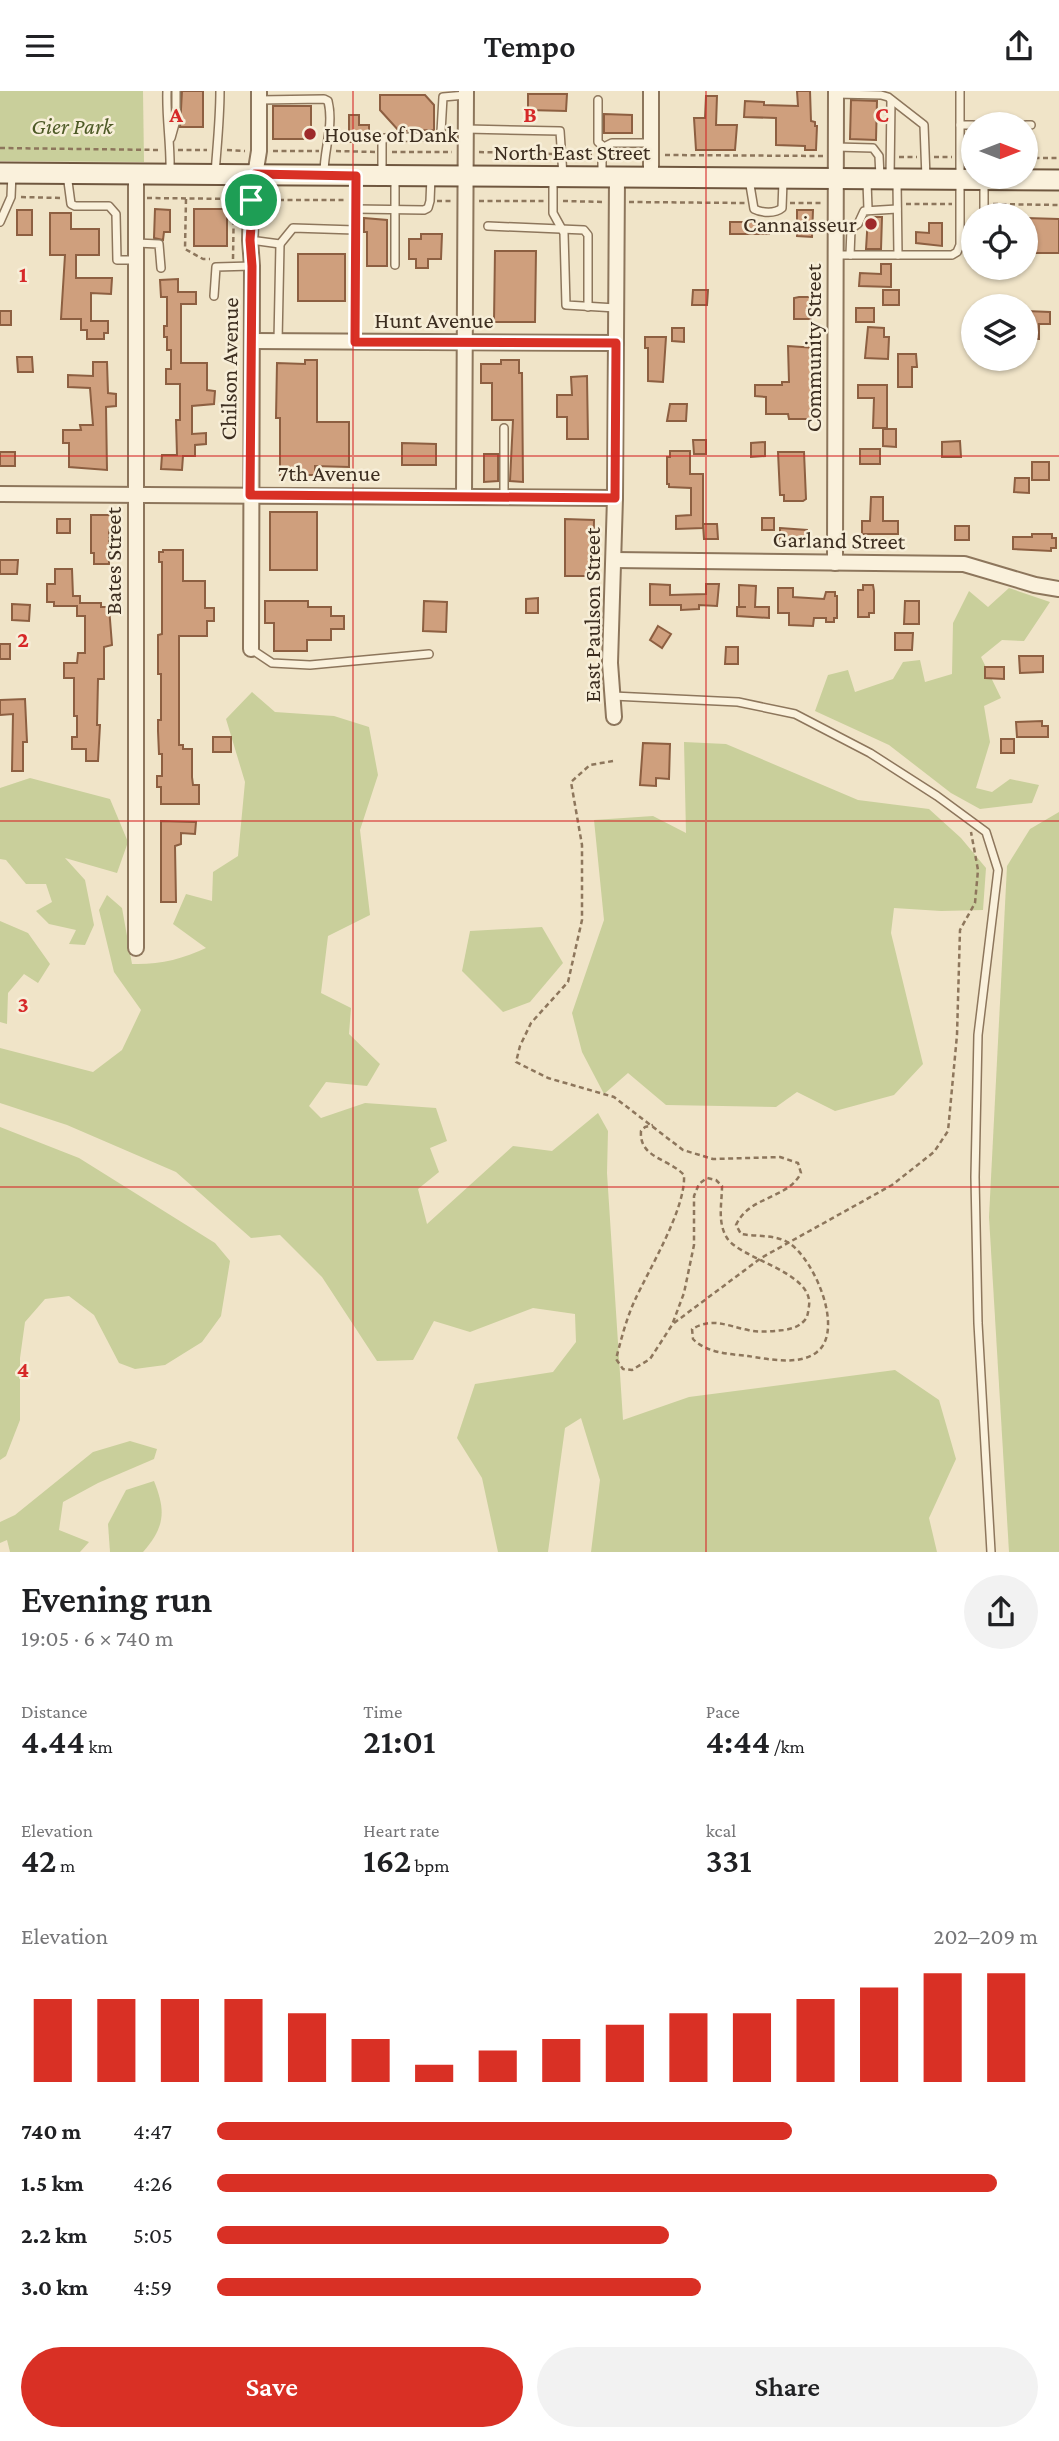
<!DOCTYPE html>
<html lang="en">
<head>
<meta charset="utf-8">
<style>
	:root { --surface:#fff; --page:#f2f2f2; --text:#202124; --muted:#757577; --accent:#d93025 }
	body { margin:0; font-family:"Crimson Pro",serif; background:var(--page); color:var(--text); height:100vh; display:flex; flex-direction:column; font-size:26px; white-space:nowrap }
	* { box-sizing:border-box; margin:0 }
	p { font-size:23px; color:var(--muted) }
	.icon { flex:none; width:38px; height:38px; fill:none; stroke:currentColor; stroke-width:2; stroke-linecap:round; stroke-linejoin:round }
	.map { position:relative; height:1461px; overflow:hidden }
	.panel { display:flex; flex-direction:column; background:var(--surface); flex:1 }
	.panel>* { flex:none }
	.needle { width:46px; rotate:90deg }
	.controls { position:absolute; left:961px; top:21px; display:grid; gap:14px }
	.controls a { display:grid; place-items:center; width:77px; height:77px; border-radius:50%; background:var(--surface); box-shadow:0 2px 5px #0004; font-size:35px }
	.pin { position:absolute; display:grid; place-items:center; width:60px; height:60px; color:#fff; margin:-30px; border:4px solid #fff; border-radius:50%; box-shadow:0 2px 7px #0007 }
	.round { display:grid; place-items:center; flex:none; width:74px; height:74px; border-radius:37px; background:var(--page) }
	.headline { display:flex; align-items:center; justify-content:space-between; height:119px; padding:0 21px }
	h1 { font-size:38px; font-weight:600; line-height:52px }
	.stats { display:grid; grid-template-columns:repeat(3,1fr); gap:10px; height:119px; padding:7px 21px }
	.stats div { display:grid; align-content:center }
	.stats b { font-size:35px; font-weight:600 }
	.stats small { font-size:19px; font-weight:400 }
	.stats p { font-size:19px }
	.chart { height:196px; padding:14px 21px }
	.chart p { display:flex; justify-content:space-between }
	.chart svg { width:100%; height:126px; margin-top:7px; stroke:var(--accent); stroke-width:6 }
	.cta { display:flex; gap:14px; margin-top:auto; padding:14px 21px }
	.cta a { flex:1; height:80px; border-radius:42px; background:var(--accent); color:#fff; font-size:28px; font-weight:600; line-height:80px; text-align:center }
	.cta a+a { background:var(--page); color:var(--text) }
	ul { padding:0 21px; list-style:none; font-size:23px }
	li { display:grid; grid-template-columns:112px 84px 1fr; align-items:center; height:52px }
	li i { height:18px; border-radius:9px; background:var(--accent) }
	header { display:flex; justify-content:space-between; align-items:center; height:91px; padding:0 21px; background:var(--surface); font-size:32px; font-weight:600 }
	.map>svg:first-child { display:block }
	.green { fill:#c9cf9b }
	.building { fill:#cf9f7d; stroke:#8d5f41; stroke-width:2 }
	.lines { fill:none; stroke-linecap:round; stroke-linejoin:round }
	.service-casing { stroke:#8d765c; stroke-width:10 }
	.minor-casing { stroke:#8d765c; stroke-width:18 }
	.secondary-casing { stroke:#6f573f; stroke-width:23 }
	.path { stroke:#8d765c; stroke-width:2.5; stroke-dasharray:5 3.5; stroke-linecap:butt }
	.service { stroke:#faf1dc; stroke-width:7 }
	.minor { stroke:#faf1dc; stroke-width:14 }
	.secondary { stroke:#faf1dc; stroke-width:19 }
	.route-casing { stroke:#fff; stroke-width:14 }
	.route { stroke:#d93025; stroke-width:9 }
	.grid { fill:none; stroke:#d62828; stroke-width:2; stroke-opacity:0.55 }
	.poi-dot { fill:#9e2a2b; stroke:#f7eed8; stroke-width:2.5 }
	.labels { text-anchor:middle; stroke-width:5; stroke-linejoin:round; paint-order:stroke }
	.park-label { font-size:23px; font-style:italic; fill:#4d5a26; stroke:#f7eed8 }
	.poi-label { font-size:23px; fill:#3d2e20; stroke:#f7eed8; text-anchor:start }
	.street-label { font-size:23px; fill:#3d2e20; stroke:#f7eed8 }
	.grid-label { font-size:23px; text-anchor:middle; font-weight:bold; fill:#d62828; stroke:#f7eed8; stroke-width:5; stroke-linejoin:round; paint-order:stroke }
</style>
</head>
<body>
<header><svg class="icon" aria-label="menu" viewBox="0 0 24 24"><path d="M4 6h16M4 12h16M4 18h16"/></svg>Tempo<svg class="icon" aria-label="share" viewBox="0 0 24 24"><path d="M12 15V3M7 8l5-5 5 5M5 13v7h14v-7"/></svg></header>
<div class="map">
<svg width="1059" height="1461" viewBox="0 0 1059 1461">
	<rect width="100%" height="100%" fill="#f0e4c8"/>
	<g class="green">
		<polygon points="0,0 143,0 144,71 0,70"/>
		<polygon points="1009,497 1050,511 1024,550 1002,549 981,566 1001,607 984,615 990,651 976,697 992,701 1010,688 1039,694 1032,712 980,718 951,702 889,654 815,620 828,584 848,579 855,601 893,588 903,571 920,569 925,591 952,583 953,532 969,500 988,516"/>
		<path d="M252,601L275,621L334,625L369,636L378,684L360,739L370,824L328,845L321,902L351,917L349,943L380,973L367,995L326,991L309,1015L321,1027L365,1012L436,1017L447,1050L430,1057L439,1081L418,1098L427,1133L513,1055L552,1060L598,1022L608,1040L607,1082L623,1329L689,1306L895,1279L939,1309L956,1368L929,1427L937,1461H591L600,1389L581,1327L565,1337L548,1461H498L482,1387L457,1347L475,1293L553,1281L576,1251L575,1223L533,1217L470,1241L434,1230L413,1269L377,1270L322,1186L280,1144L251,1147L176,1081L67,1034L0,1012V957L93,981L122,959L141,919L114,881L99,819L107,804L122,817L132,873C158,874 183,868 206,857L173,833L186,803L212,810L213,781L238,765L245,691L226,628Z"/>
		<polygon points="684,651 726,653 858,709 929,718 961,747 986,777 983,819 941,820 894,817 891,842 923,973 894,1004 835,1020 797,1001 776,1016 666,1014 628,982 604,1003 582,961 572,922 604,829 594,729 653,725 686,742"/>
		<polygon points="30,687 110,708 128,751 117,782 65,767 85,789 94,834 85,854 69,853 76,839 49,833 36,820 52,811 46,793 26,793 6,769 0,768 0,697"/>
		<polygon points="1059,721 1059,1461 1009,1461 989,1126 1007,775 1030,738"/>
		<polygon points="0,830 28,842 50,873 38,892 24,883 8,902 7,933 0,931"/>
		<polygon points="542,836 563,872 530,911 503,921 462,880 470,840"/>
		<polygon points="0,1036 79,1067 215,1152 230,1170 221,1225 202,1251 165,1274 135,1278 119,1272 94,1224 69,1205 45,1208 25,1231 20,1267 20,1329 6,1365 0,1369"/>
		<polygon points="130,1350 157,1358 154,1368 98,1392 63,1411 59,1439 89,1451 80,1461 10,1461 7,1449 0,1452 0,1431 15,1424 93,1361"/>
		<path d="M154,1390C166,1420 165,1436 143,1461H110L108,1433L126,1399Z"/>
	</g>
	<g class="building">
		<polygon points="182,0 203,0 203,36 180,36"/>
		<polygon points="797,0 810,0 811,30 815,31 815,35 817,35 816,59 805,59 805,55 776,54 776,27 744,26 745,10 764,11 764,14 798,15"/>
		<polygon points="528,3 567,3 566,20 528,19"/>
		<polygon points="380,4 425,4 434,14 434,39 399,40 380,19"/>
		<polygon points="706,5 717,5 716,34 737,34 735,59 696,59 694,27 705,27"/>
		<polygon points="851,9 877,10 876,49 850,48"/>
		<rect x="273" y="15" width="38" height="33"/>
		<polygon points="604,23 632,24 632,42 604,42"/>
		<polygon points="349,24 359,24 359,34 369,34 369,49 361,48 361,51 349,51"/>
		<polygon points="155,118 170,119 170,141 164,141 163,149 154,147"/>
		<rect x="194" y="118" width="33" height="37"/>
		<rect x="17" y="119" width="15" height="25"/>
		<polygon points="797,119 813,119 812,146 797,145"/>
		<polygon points="50,122 71,122 71,138 99,138 99,164 76,164 76,187 112,187 111,203 91,202 91,230 108,230 108,242 104,242 104,248 87,248 87,239 81,239 81,228 61,228 65,164 50,164"/>
		<polygon points="868,126 882,126 881,158 866,158"/>
		<polygon points="364,127 387,129 387,175 367,175 367,141 364,141"/>
		<polygon points="1026,127 1059,128 1059,162 1026,162"/>
		<rect x="730" y="131" width="39" height="12"/>
		<polygon points="929,132 942,132 942,155 916,152 916,141 929,142"/>
		<polygon points="421,143 442,143 441,168 428,168 428,177 416,177 416,168 409,168 409,148 421,148"/>
		<polygon points="495,160 536,160 535,231 494,231"/>
		<rect x="298" y="163" width="47" height="47"/>
		<polygon points="881,173 891,173 891,196 859,195 860,182 881,183"/>
		<polygon points="178,188 178,201 196,201 196,213 181,213 181,272 207,272 207,299 215,300 214,313 192,315 192,343 206,342 206,353 195,354 195,365 183,365 182,379 161,378 162,364 177,364 176,329 180,329 180,293 166,293 166,278 171,278 171,259 167,259 167,246 164,246 164,235 167,235 167,206 161,206 160,189"/>
		<polygon points="693,199 708,199 707,214 692,214"/>
		<rect x="883" y="199" width="16" height="15"/>
		<polygon points="799,206 811,206 811,228 794,228 794,207"/>
		<rect x="856" y="217" width="18" height="14"/>
		<rect x="0" y="220" width="11" height="14"/>
		<polygon points="1026,220 1050,221 1050,233 1039,233 1039,248 1026,248"/>
		<polygon points="868,236 884,237 884,246 889,246 888,268 865,267"/>
		<polygon points="672,237 684,237 684,251 672,250"/>
		<polygon points="645,246 666,246 663,291 648,290 648,257 645,257"/>
		<polygon points="788,255 816,257 816,269 811,269 811,328 789,328 788,323 766,323 766,306 755,305 755,294 782,294 782,291 789,291"/>
		<polygon points="898,263 916,263 917,276 912,276 912,296 898,296"/>
		<polygon points="17,266 32,266 33,281 18,281"/>
		<polygon points="305,269 317,269 317,331 349,331 349,376 315,375 315,384 280,384 280,327 276,327 277,272 305,273"/>
		<polygon points="501,269 519,269 519,282 522,282 523,391 510,390 513,329 492,329 492,292 481,292 481,273 501,273"/>
		<polygon points="93,271 107,271 108,302 116,303 116,315 106,316 107,379 69,376 69,352 63,352 63,339 81,339 80,334 93,334 90,297 68,296 68,284 93,285"/>
		<polygon points="587,285 588,348 567,348 567,326 557,326 557,304 572,304 571,286"/>
		<polygon points="858,294 887,294 887,337 873,337 874,307 858,307"/>
		<polygon points="670,313 687,313 686,330 667,330"/>
		<polygon points="883,338 896,338 896,356 883,355"/>
		<polygon points="693,349 706,349 706,363 694,363"/>
		<polygon points="960,350 961,366 942,366 942,351"/>
		<polygon points="765,351 765,365 751,366 751,352"/>
		<polygon points="402,352 436,353 436,374 402,374"/>
		<rect x="860" y="358" width="20" height="15"/>
		<polygon points="670,360 690,360 690,383 703,383 703,437 676,438 676,425 691,424 691,397 669,396 669,393 667,393 667,366 670,366"/>
		<rect x="0" y="361" width="15" height="14"/>
		<polygon points="778,361 804,361 806,408 803,410 784,410 784,404 780,404"/>
		<polygon points="484,363 498,363 498,390 484,391"/>
		<rect x="1032" y="371" width="17" height="18"/>
		<polygon points="1015,387 1029,387 1029,402 1014,401"/>
		<polygon points="871,406 883,406 883,430 898,430 898,443 862,443 862,430 870,430"/>
		<rect x="270" y="421" width="47" height="58"/>
		<polygon points="91,424 113,424 113,439 109,439 109,473 94,473 94,462 91,462"/>
		<rect x="762" y="427" width="12" height="12"/>
		<rect x="57" y="428" width="13" height="14"/>
		<polygon points="565,428 594,429 593,485 565,485"/>
		<polygon points="703,433 717,433 718,448 704,448"/>
		<rect x="955" y="435" width="14" height="14"/>
		<polygon points="780,437 807,439 807,450 780,452"/>
		<polygon points="1032,443 1052,443 1052,447 1056,447 1056,457 1051,457 1051,460 1013,458 1013,446 1032,446"/>
		<polygon points="163,459 183,459 183,490 205,490 205,517 214,517 214,530 207,530 207,545 179,545 179,654 183,654 183,658 192,658 192,686 193,694 199,694 199,713 161,713 161,696 157,696 157,685 162,685 162,663 159,663 158,640 158,629 161,629 161,583 158,583 158,544 162,543 162,471 159,471 159,461 163,461"/>
		<polygon points="0,469 18,469 17,483 0,483"/>
		<polygon points="55,478 72,478 73,505 80,505 80,512 101,512 101,516 109,516 112,554 104,556 104,588 98,588 97,634 100,634 98,670 86,670 86,658 72,658 72,646 77,646 77,625 74,625 74,587 64,587 64,572 77,572 78,562 85,562 85,525 77,525 77,515 54,515 54,511 47,511 47,493 55,493"/>
		<polygon points="650,493 670,494 670,504 706,503 706,493 719,493 717,515 699,514 699,518 681,519 681,514 650,514"/>
		<polygon points="739,494 756,495 755,516 769,516 769,527 737,525 737,516 746,516 739,516"/>
		<polygon points="863,494 873,494 874,500 874,522 869,522 869,526 858,526 858,499 863,499"/>
		<polygon points="778,497 793,497 793,506 824,508 826,501 835,501 835,505 837,505 837,527 834,527 834,531 826,531 826,527 814,527 813,535 789,534 789,522 778,522"/>
		<polygon points="538,507 538,522 526,522 526,508"/>
		<polygon points="265,510 308,510 308,516 331,516 331,525 344,525 344,538 331,538 331,549 307,549 307,560 274,560 274,532 265,532"/>
		<polygon points="424,510 447,511 446,541 423,540"/>
		<polygon points="905,510 919,510 919,533 904,533"/>
		<polygon points="12,513 30,514 29,530 12,529"/>
		<polygon points="658,535 671,543 662,557 650,549"/>
		<polygon points="895,542 913,542 912,559 895,559"/>
		<rect x="0" y="553" width="10" height="15"/>
		<polygon points="726,556 738,556 738,573 725,573"/>
		<polygon points="1019,565 1043,565 1043,581 1020,582"/>
		<polygon points="985,576 1004,576 1004,588 985,587"/>
		<polygon points="25,608 27,651 23,651 23,680 12,680 13,623 0,624 0,609"/>
		<polygon points="1042,630 1042,635 1048,635 1048,646 1017,646 1016,631"/>
		<rect x="213" y="646" width="18" height="15"/>
		<rect x="1001" y="648" width="13" height="14"/>
		<polygon points="643,652 670,653 669,688 656,687 656,695 640,694"/>
		<polygon points="161,730 196,731 195,743 181,742 181,753 175,755 176,811 161,811"/>
	</g>
	<g class="lines">
		<g class="service-casing">
			<g id="service">
				<path d="M167,0C166,28 171,54 170,82"/>
				<polyline points="836,3 881,4 888,6 924,34 926,87"/>
				<path d="M259,9L324,8L328,10C334,35 324,58 324,82"/>
				<polyline points="598,9 598,51 604,56"/>
				<polyline points="960,34 973,34"/>
				<polyline points="1026,34 1031,34"/>
				<polyline points="466,38 560,40 563,85"/>
				<polyline points="171,47 176,29 176,0"/>
				<polyline points="836,56 873,57 879,65 880,86"/>
				<polyline points="67,83 71,113 75,115 109,115 116,123 117,169 136,169"/>
				<path d="M215,83C217,55 220,28 220,0"/>
				<polyline points="382,84 382,51 384,47 439,45 441,41 443,6 466,4"/>
				<polyline points="602,85 602,63 604,56 612,52 651,52"/>
				<polyline points="553,86 553,122 564,142 566,214 616,217"/>
				<polyline points="890,86 891,9"/>
				<path d="M749,88L754,118C762,122 775,123 782,117L783,90"/>
				<polyline points="984,89 984,124"/>
				<polyline points="867,91 868,118"/>
				<polyline points="897,91 898,164"/>
				<polyline points="355,118 424,119 428,117 430,110 431,86"/>
				<polyline points="0,131 11,106 12,82"/>
				<polyline points="488,135 584,139 588,144 588,216"/>
				<polyline points="355,139 355,250"/>
				<polyline points="250,149 280,153 293,137 355,139 355,87"/>
				<polyline points="136,152 159,153 161,177"/>
				<polyline points="837,164 952,164 957,161 960,154 960,0"/>
				<polyline points="850,164 851,138 858,133 864,120 897,118"/>
				<polyline points="395,174 395,86"/>
				<polyline points="214,205 216,176 252,175"/>
				<polyline points="278,250 280,153"/>
				<polyline points="504,406 504,337"/>
				<polyline points="251,558 272,572 310,574 429,563"/>
				<polyline points="613,605 738,611 795,623 870,662 937,705 986,741 998,779 978,944 975,1086 978,1232 991,1461"/>
			</g>
		</g>
		<g class="minor-casing">
			<g id="minor">
				<polyline points="651,86 651,0"/>
				<polyline points="252,250 616,252"/>
				<polyline points="0,403 615,407"/>
				<polyline points="464,405 466,0"/>
				<polyline points="614,469 964,473 1035,494 1059,498"/>
				<polyline points="835,472 836,0"/>
				<polyline points="251,558 252,175 250,149 251,109 259,60 259,0"/>
				<polyline points="614,626 610,572 615,407 617,86"/>
				<polyline points="136,857 136,83"/>
			</g>
		</g>
		<g class="secondary-casing">
			<polyline id="secondary" points="0,82 1059,89"/>
		</g>
		<g class="path">
			<polyline points="0,57 161,59"/>
			<polyline points="178,59 207,59"/>
			<polyline points="227,59 245,60"/>
			<polyline points="273,60 319,60"/>
			<polyline points="336,60 375,61"/>
			<polyline points="392,61 452,61"/>
			<polyline points="479,61 553,63"/>
			<polyline points="570,63 592,63"/>
			<polyline points="612,63 637,63"/>
			<polyline points="665,64 823,65"/>
			<polyline points="899,66 917,66"/>
			<polyline points="934,66 952,66"/>
			<polyline points="1026,67 1059,67"/>
			<polyline points="21,106 60,107"/>
			<polyline points="147,107 238,108"/>
			<polyline points="186,108 185,158 203,168 210,168"/>
			<polyline points="262,109 347,109"/>
			<polyline points="437,110 451,110"/>
			<polyline points="479,110 546,110"/>
			<polyline points="563,110 605,111"/>
			<polyline points="629,111 745,112"/>
			<polyline points="790,112 822,112"/>
			<polyline points="906,113 952,113"/>
			<polyline points="993,113 1059,114"/>
			<polyline points="233,168 234,108"/>
			<path d="M613,670L590,674L571,691L582,754V829L568,891L531,932L520,955L516,971L548,987L614,1006L683,1059L713,1068L780,1066L798,1072L801,1082C787,1109 750,1104 736,1134L741,1143C757,1146 775,1143 789,1152C814,1168 845,1239 817,1261C800,1275 768,1268 748,1265C730,1263 706,1262 693,1248L692,1238C713,1226 727,1235 748,1239C760,1242 773,1240 785,1239C794,1237 798,1236 804,1230C808,1226 808,1221 809,1215C814,1181 740,1168 727,1147C717,1131 722,1112 722,1095L716,1089L707,1087L699,1093L694,1105V1154L684,1202L672,1234L650,1268L632,1279L623,1278L616,1268C621,1249 626,1229 634,1211C649,1178 686,1118 684,1084C668,1067 639,1067 641,1040L645,1036L653,1034"/>
			<polyline points="674,1232 761,1167 892,1094 934,1061 948,1040 957,944 960,839 975,812 978,779 971,741"/>
		</g>
		<use href="#service" class="service"/>
		<use href="#minor" class="minor"/>
		<use href="#secondary" class="secondary"/>
	</g>
	<g class="lines">
		<g class="route-casing">
			<polygon id="route" points="255,83 356,85 355,251 616,252 615,407 250,404 252,175 250,149"/>
		</g>
		<use href="#route" class="route"/>
	</g>
	<path class="grid" d="M353,0V1461M706,0V1461M0,365H1059M0,730H1059M0,1096H1059"/>
	<g class="poi-dot">
		<circle cx="310" cy="43" r="7"/>
		<circle cx="871" cy="133" r="7"/>
	</g>
	<g class="labels">
		<g class="park-label">
			<text x="72" y="43">Gier Park</text>
		</g>
		<g class="poi-label">
			<text x="324" y="51">House of Dank</text>
			<text x="857" y="141" text-anchor="end">Cannaisseur</text>
		</g>
		<g class="street-label">
			<text x="572" y="69">North East Street</text>
			<text x="434" y="237">Hunt Avenue</text>
			<text transform="translate(813 257) rotate(-90)" y="8">Community Street</text>
			<text transform="translate(229 278) rotate(-89)" y="8">Chilson Avenue</text>
			<text x="329" y="390">7th Avenue</text>
			<text transform="translate(839 449) rotate(1)" y="8">Garland Street</text>
			<text transform="translate(113 470) rotate(-90)" y="8">Bates Street</text>
			<text transform="translate(592 524) rotate(-90)" y="8">East Paulson Street</text>
		</g>
	</g>
	<g class="grid-label">
		<text x="176" y="31">A</text>
		<text x="530" y="31">B</text>
		<text x="882" y="31">C</text>
		<text x="23" y="191">1</text>
		<text x="23" y="556">2</text>
		<text x="23" y="921">3</text>
		<text x="23" y="1286">4</text>
	</g>
</svg>
<div class="controls">
<a><svg class="needle" viewBox="-14 -14 28 28"><path d="M0-13l5 13h-10z" fill="#e53935"/><path d="M0 13l5-13h-10z" fill="#757577"/></svg></a>
<a><svg class="icon" aria-label="locate" viewBox="0 0 24 24"><circle cx="12" cy="12" r="6"/><path d="M12 2v4M12 18v4M2 12h4M18 12h4"/></svg></a>
<a><svg class="icon" aria-label="layers" viewBox="0 0 24 24"><path d="M12 4l9 5-9 5-9-5zM3 14l9 5 9-5"/></svg></a>
</div>
<div class="pin" style="left:251px;top:109px;background:#1e9e55"><svg class="icon" aria-label="arrive" viewBox="0 0 24 24"><path d="M6 21V4h12l-3 4 3 4H6"/></svg></div>
</div>
<section class="panel">
<div class="headline"><div><h1>Evening run</h1><p>19:05 · 6 × 740 m</p></div><a class="round"><svg class="icon" aria-label="share" viewBox="0 0 24 24"><path d="M12 15V3M7 8l5-5 5 5M5 13v7h14v-7"/></svg></a></div>
<div class="stats">
<div><p>Distance</p><b>4.44<small> km</small></b></div>
<div><p>Time</p><b>21:01</b></div>
<div><p>Pace</p><b>4:44<small> /km</small></b></div>
</div>
<div class="stats">
<div><p>Elevation</p><b>42<small> m</small></b></div>
<div><p>Heart rate</p><b>162<small> bpm</small></b></div>
<div><p>kcal</p><b>331</b></div>
</div>
<div class="chart"><p><span>Elevation</span>202–209 m</p>
<svg viewBox="0 0 160 44" preserveAspectRatio="none"><path d="M5 44V15M15 44V15M25 44V15M35 44V15M45 44V20M55 44V29M65 44V38M75 44V33M85 44V29M95 44V24M105 44V20M115 44V20M125 44V15M135 44V11M145 44V6M155 44V6"/></svg>
</div>
<ul>
<li><b>740 m</b>4:47<i style="width:70%"></i></li>
<li><b>1.5 km</b>4:26<i style="width:95%"></i></li>
<li><b>2.2 km</b>5:05<i style="width:55%"></i></li>
<li><b>3.0 km</b>4:59<i style="width:59%"></i></li>
</ul>
<div class="cta"><a>Save</a><a>Share</a></div>
</section>
</body>
</html>
